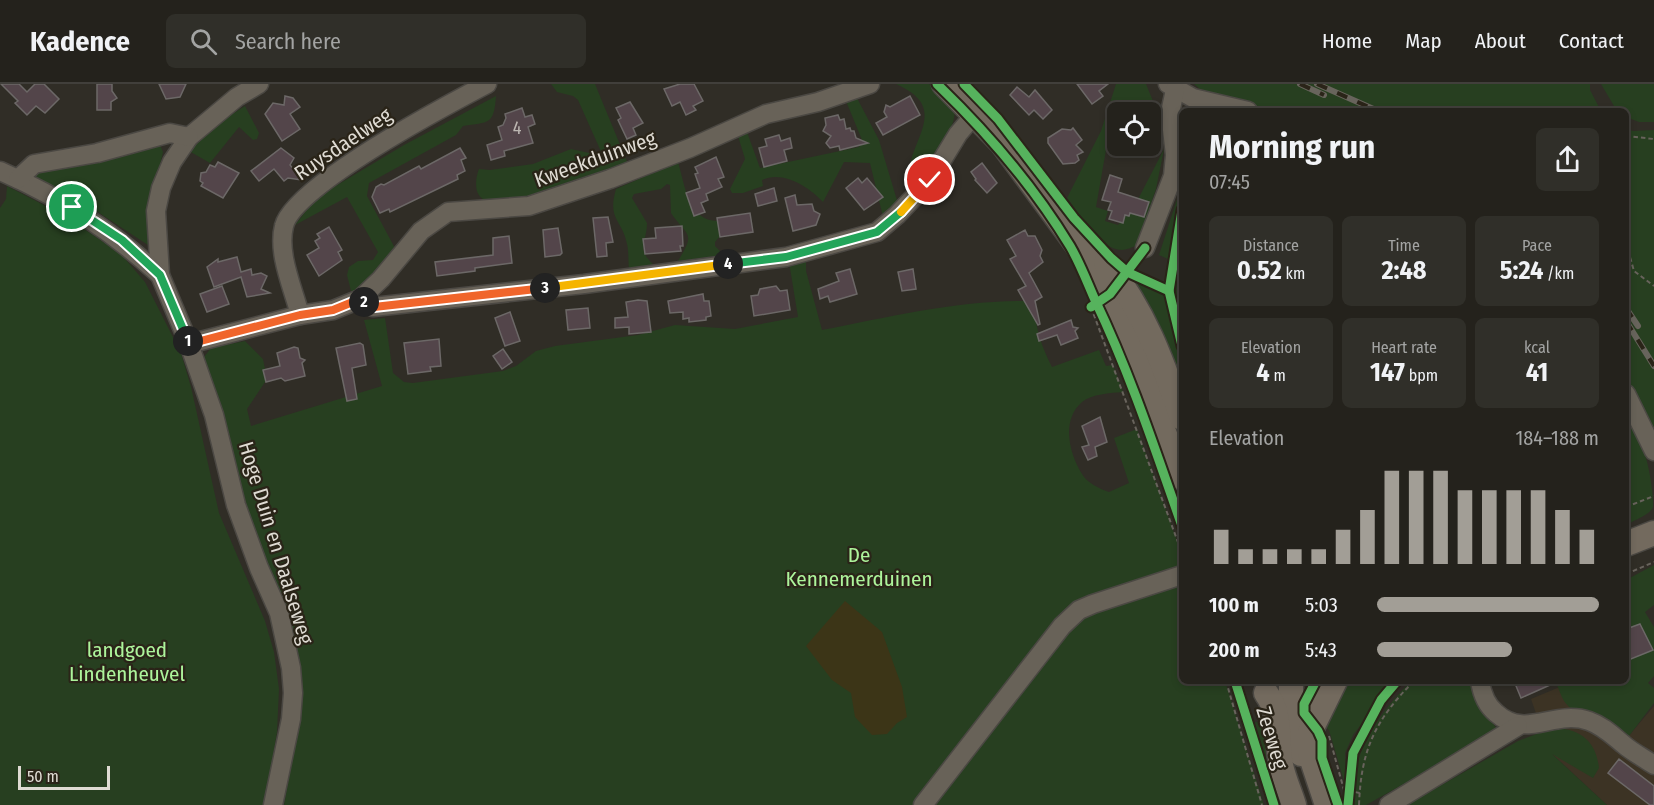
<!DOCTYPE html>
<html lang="en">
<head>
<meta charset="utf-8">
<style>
	:root { --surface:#24221c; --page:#302f29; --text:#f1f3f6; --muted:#a3a4a3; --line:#413f3b; --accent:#a29e96 }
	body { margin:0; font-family:"Fira Sans Condensed",sans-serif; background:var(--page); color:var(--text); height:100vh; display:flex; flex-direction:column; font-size:22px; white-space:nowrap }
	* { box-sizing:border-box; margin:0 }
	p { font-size:20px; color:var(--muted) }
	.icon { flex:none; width:33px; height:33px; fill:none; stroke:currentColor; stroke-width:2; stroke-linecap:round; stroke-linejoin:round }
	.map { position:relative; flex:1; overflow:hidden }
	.drawer { position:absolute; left:1179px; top:24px; width:450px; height:576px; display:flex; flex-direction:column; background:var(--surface); border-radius:9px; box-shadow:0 3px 9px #0003,0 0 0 2px var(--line) }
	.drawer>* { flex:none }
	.fabs { position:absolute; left:1107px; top:18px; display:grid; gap:12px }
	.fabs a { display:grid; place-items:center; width:54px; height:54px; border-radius:9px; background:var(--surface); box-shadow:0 3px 9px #0003,0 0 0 2px var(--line); font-size:30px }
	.scale { position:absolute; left:18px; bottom:15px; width:92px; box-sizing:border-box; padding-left:6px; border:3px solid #dfdbd3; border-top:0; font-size:16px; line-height:21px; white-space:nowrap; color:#dfdbd3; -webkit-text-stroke:4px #2a2418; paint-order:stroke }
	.pin { position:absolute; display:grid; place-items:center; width:51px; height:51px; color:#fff; margin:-26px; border:3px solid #fff; border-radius:50%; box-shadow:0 2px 6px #0007 }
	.km { position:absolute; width:30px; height:30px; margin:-15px; border-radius:50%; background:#222; color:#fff; font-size:16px; line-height:30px; text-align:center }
	.round { display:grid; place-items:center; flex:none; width:63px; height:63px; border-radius:9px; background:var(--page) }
	.overview { display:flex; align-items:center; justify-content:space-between; height:102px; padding:0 30px }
	h1 { font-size:33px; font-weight:700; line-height:45px }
	.stats { display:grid; grid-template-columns:repeat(3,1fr); gap:9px; height:102px; padding:6px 30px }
	.stats div { display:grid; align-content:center; border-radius:9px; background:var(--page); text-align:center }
	.stats b { font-size:26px; font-weight:700 }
	.stats small { font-size:16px; font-weight:400 }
	.stats p { font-size:16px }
	.chart { height:168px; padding:12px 30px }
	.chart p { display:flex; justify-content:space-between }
	.chart svg { width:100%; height:108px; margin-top:6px; stroke:var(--accent); stroke-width:6 }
	ul { padding:0 30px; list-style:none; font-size:20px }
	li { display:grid; grid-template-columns:96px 72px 1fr; align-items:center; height:45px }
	li i { height:15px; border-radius:8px; background:var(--accent) }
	header { display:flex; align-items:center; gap:36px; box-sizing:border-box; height:84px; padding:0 30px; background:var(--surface); border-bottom:2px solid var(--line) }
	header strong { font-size:28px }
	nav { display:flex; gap:33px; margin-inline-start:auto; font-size:21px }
	.search { width:420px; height:54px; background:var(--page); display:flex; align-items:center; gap:15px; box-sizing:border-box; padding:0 21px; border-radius:9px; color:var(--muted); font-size:22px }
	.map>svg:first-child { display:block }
	.industrial { fill:#3c3324 }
	.green { fill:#273f20 }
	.sand { fill:#3c3517 }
	.building { fill:#53454a; stroke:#6c6867; stroke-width:1.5 }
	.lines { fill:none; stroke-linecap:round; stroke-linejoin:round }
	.minor-casing { stroke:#4b4843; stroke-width:21 }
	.major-casing { stroke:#4b4843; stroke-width:27 }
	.path { stroke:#68635c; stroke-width:2; stroke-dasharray:4.5 3; stroke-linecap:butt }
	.minor { stroke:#686258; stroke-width:18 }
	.major { stroke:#736a5e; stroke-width:24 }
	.rail-casing { stroke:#68645c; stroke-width:6 }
	.rail { stroke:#2a2418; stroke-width:4; stroke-dasharray:11; stroke-linecap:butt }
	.cycleway-casing { stroke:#2a2418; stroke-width:13 }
	.cycleway { stroke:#56b35d; stroke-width:9 }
	.split-1-casing { stroke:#fff; stroke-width:12 }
	.split-2-casing { stroke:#fff; stroke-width:12 }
	.split-3-casing { stroke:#fff; stroke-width:12 }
	.split-4-casing { stroke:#fff; stroke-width:12 }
	.split-5-casing { stroke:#fff; stroke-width:12 }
	.split-6-casing { stroke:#fff; stroke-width:12 }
	.split-1 { stroke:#22a559; stroke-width:8 }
	.split-2 { stroke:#f0652b; stroke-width:8 }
	.split-3 { stroke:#f0652b; stroke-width:8 }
	.split-4 { stroke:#f5b400; stroke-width:8 }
	.split-5 { stroke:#22a559; stroke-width:8 }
	.split-6 { stroke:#f5b400; stroke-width:8 }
	.labels { text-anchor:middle; stroke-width:4.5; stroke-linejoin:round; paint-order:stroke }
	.number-label { font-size:18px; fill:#bcb6b1 }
	.street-label { font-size:21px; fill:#dfdbd3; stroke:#2a2418 }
	.park-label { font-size:21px; fill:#adf49b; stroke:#2a2418 }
</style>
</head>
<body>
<header>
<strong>Kadence</strong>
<div class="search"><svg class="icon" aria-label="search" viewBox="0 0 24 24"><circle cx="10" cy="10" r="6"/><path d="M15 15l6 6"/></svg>Search here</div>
<nav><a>Home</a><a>Map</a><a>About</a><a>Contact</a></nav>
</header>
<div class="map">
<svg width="1654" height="721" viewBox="0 0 1654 721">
	<rect width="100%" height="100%" fill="#302d26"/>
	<polygon class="industrial" points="1574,597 1627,654 1654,622 1654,721 1607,721 1549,667 1531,615"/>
	<g class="green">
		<path d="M551,0H595L628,80C588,94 548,112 506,115C501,116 492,118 487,117C473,113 475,95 479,85L490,86L533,80L571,65L603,72L578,16L573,12L557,8Z"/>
		<path d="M896,0H929C936,7 947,15 953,23C963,38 923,90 914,106C892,67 961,28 896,0Z"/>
		<path d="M1116,0H1146L1160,34L1151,35L1150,28H1118L1117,44L1106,66L1096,123L1108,127L1105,137L1118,141L1134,123L1164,65L1156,105L1136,162C1132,163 1126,166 1122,166C1098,165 1081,131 1067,114L1101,47Z"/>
		<polygon points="1194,0 1590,0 1590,6 1601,27 1271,27 1200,5"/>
		<polygon points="1601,0 1654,0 1654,38 1639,38 1626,33 1626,27 1617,27"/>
		<path d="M496,12C494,41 489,38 463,42L456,51L369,99L367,112L397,168L359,210L351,207L347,191L349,183L358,177L373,176L378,168L347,113L295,141L314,117L329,106L404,61Z"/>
		<path d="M857,14L879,56L899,123L883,133L870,79L844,78L823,118C809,103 783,86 762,96L763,102L743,109H732L730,105L745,75L738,52L747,48L760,84L859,63L862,56L846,17Z"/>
		<polygon points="245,22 259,49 257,55 253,56 239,43 210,79 189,67 223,36"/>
		<polygon points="1626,45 1633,47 1654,46 1654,351 1626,294"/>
		<path d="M160,61L163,68L149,129L148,161L84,119L20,86C71,85 112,78 160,61Z"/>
		<path d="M678,78C685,101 688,138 719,137L721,151L715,158V162L724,171L678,177C696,147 688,154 671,129L670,101L667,100L661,105L634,110L632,114L647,139C647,159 635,164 654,181L629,184C628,176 629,168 627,160C622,135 607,136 616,105Z"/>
		<polygon points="1182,100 1182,242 1176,216 1177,179 1159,171"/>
		<polygon points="7,102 63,131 120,169 145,198 181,269 191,303 219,429 265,537 274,568 279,605 277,648 265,721 0,721 0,124 6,115"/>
		<path d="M806,175V187L822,246C889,233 958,216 1027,217L1035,226C1036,247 1042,263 1052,283L1099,266L1106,282L1113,281L1123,308C1110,309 1092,310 1082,318C1061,336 1069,369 1082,390C1087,399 1100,405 1109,408L1129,399L1114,354L1137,345L1182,471V597H1225L1264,721H284L300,633L301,601L299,574L282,512L257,457L204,273L211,264L245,257L263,275L267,295L247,325L251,342L382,302L364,236L385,234L393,289L404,298L413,299L503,287L516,282L536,267L555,262L638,251L675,241L735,245L798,233L789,178Z"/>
		<polygon points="1130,193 1165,211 1182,278 1182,319"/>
		<path d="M1628,340C1645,352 1654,403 1653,423C1651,430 1637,435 1630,439L1629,449L1626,451Z"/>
		<path d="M1654,481V521L1645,528L1654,543V592L1648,599L1654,604V619L1629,652C1610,645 1575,634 1564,617C1561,612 1559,605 1556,599L1561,597L1566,599L1573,597H1626V496Z"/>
		<polygon points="1340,597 1395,597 1353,651 1345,669 1346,704 1329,646 1318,637"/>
		<path d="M1411,597H1470C1476,627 1483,623 1497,645L1461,668L1366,721H1351C1353,668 1374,635 1411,597Z"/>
		<polygon points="1273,633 1290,721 1278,721 1253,639"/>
		<path d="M1552,644C1579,644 1596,656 1599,684L1593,694L1552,670L1607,721H1407L1518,657Z"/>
	</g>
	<polygon class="sand" points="845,517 882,548 902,603 907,633 897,639 887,650 872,651 855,633 851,609 832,596 806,562"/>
	<g class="building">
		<polygon points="1,0 19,0 27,8 35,0 44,0 59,15 45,29 36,22 27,31 15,19 18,17"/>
		<polygon points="97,0 112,0 112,7 117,14 111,18 111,26 97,26"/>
		<polygon points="159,0 186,0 180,13 166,15"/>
		<polygon points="680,0 694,0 703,17 693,22 696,26 686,31 680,18 672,22 664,5"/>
		<polygon points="1077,0 1108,0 1099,7 1103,12 1092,20"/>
		<polygon points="1017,3 1029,13 1035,6 1052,26 1043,35 1034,26 1029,31 1010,11"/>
		<polygon points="285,12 293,14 300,23 290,30 300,45 282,57 265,30 273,19 284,21"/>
		<polygon points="910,12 920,31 883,51 876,39 887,33 884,28 886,21 890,23"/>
		<polygon points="630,18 643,39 633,44 636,51 627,55 618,36 621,34 616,24"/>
		<polygon points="522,24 525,33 532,31 535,40 528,43 533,59 504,67 505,72 491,76 487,61 502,56 498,43 503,41 506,34 505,30"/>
		<polygon points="838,31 840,36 844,35 846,45 850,44 851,47 854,47 856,54 868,59 840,66 839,62 830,64 826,59 831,52 823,47 826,41 825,34"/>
		<polygon points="1073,44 1082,56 1076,61 1083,68 1077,71 1079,76 1075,79 1063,80 1048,59 1048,54 1062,45 1071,46"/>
		<polygon points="779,51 781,57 790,54 792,64 784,66 787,77 764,83 759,64 767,62 765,55"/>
		<polygon points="281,64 294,74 290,81 302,96 288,94 284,97 274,85 259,97 251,87"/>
		<polygon points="460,64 466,74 461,76 465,87 457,91 458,95 390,128 389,125 380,129 372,113 376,103 381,100 384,101 419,82 421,85"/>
		<polygon points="716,73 724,93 718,95 722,103 706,110 708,116 701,119 705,128 694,132 686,109 700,104 695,90 698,89 695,83"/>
		<polygon points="218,78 239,89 223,114 201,102 203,99 200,97 201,89 206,88 210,81 215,83"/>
		<polygon points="982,79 997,99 987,109 975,96 976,95 971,88"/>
		<polygon points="1110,91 1122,95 1118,108 1149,118 1144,133 1130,129 1129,132 1125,131 1123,139 1109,135 1112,127 1108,126 1111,118 1102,116"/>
		<polygon points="858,94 862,99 867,94 883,113 864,126 846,104"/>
		<polygon points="774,104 777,117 758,122 755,110"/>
		<polygon points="795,111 797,121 812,120 814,127 820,130 816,141 793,147 785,114"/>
		<polygon points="750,129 753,148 720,153 717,134"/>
		<polygon points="608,133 613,158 606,159 607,172 597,173 593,134"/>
		<polygon points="682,142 683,162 680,162 681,167 645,170 643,155 656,154 655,144"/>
		<polygon points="329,143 342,166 338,168 342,176 319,192 307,171 319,164 315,157 320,154 317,150"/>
		<polygon points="558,144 562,169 560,171 545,173 543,146"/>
		<polygon points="1025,146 1028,152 1035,152 1042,166 1040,172 1043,178 1029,189 1042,213 1035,217 1040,240 1038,241 1018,206 1026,202 1010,175 1016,172 1007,156"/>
		<polygon points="509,152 512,179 475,184 475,187 437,192 435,178 493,171 493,154"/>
		<polygon points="237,173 241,188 251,185 252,191 261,189 267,192 261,205 270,209 247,213 241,193 214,203 207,183 218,175 218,178"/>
		<polygon points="850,185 857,210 830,218 828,212 820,215 818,205 839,197 836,189"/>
		<polygon points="913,185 916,205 902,207 898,188"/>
		<polygon points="222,202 229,220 207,228 200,210"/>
		<polygon points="776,202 780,207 787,206 790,226 754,232 751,212 758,211 760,205"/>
		<polygon points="703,210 704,217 709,217 711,232 706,233 706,236 689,238 689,234 683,235 683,228 670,229 668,217"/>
		<polygon points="638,216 647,217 651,248 629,250 629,243 615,244 615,234 628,233 626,218"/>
		<polygon points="588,224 590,244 568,246 566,226"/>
		<polygon points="510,228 520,257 505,262 495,234"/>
		<polygon points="1071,236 1073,243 1078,244 1075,247 1078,254 1061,261 1057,251 1039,257 1037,250"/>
		<polygon points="439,255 441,282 430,283 431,287 408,290 404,259"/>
		<polygon points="360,259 363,261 366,281 352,284 357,315 347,317 336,264"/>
		<polygon points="294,263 298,264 300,274 305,276 302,279 305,292 285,297 281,294 266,298 263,286 280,282 277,269"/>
		<polygon points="503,265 512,278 502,285 493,272"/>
		<polygon points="1100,333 1107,358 1095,363 1097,372 1088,376 1082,363 1089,361 1082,342"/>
		<polygon points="1640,540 1653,566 1626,577 1626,545"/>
		<polygon points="1514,597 1559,597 1521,614"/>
		<polygon points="1619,675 1654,702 1654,721 1650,721 1608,689"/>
	</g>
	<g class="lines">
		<g class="minor-casing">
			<g id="minor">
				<polyline points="259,0 237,13 189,53 172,78 161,104 156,127 160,191 189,260 214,331 236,421 259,484 279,529 291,584 293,609 291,635 273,721"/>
				<polyline points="1168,0 1193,14 1248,27"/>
				<path d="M0,87C62,114 110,146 160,191"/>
				<polyline points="18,95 34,80 97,69 170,49 189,53"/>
				<polyline points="1145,164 1173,92 1175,71 1170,29 1175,6"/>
				<polyline points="360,215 373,223 584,200 786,173 877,148 897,131 930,96 958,50 975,30"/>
				<path d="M300,231C293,204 277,169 284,142C293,102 447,21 487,0"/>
				<polyline points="189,260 300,231 333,226 360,215 381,195 421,147 448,128 529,122 610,95 690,64 766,30 818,18 870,0"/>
				<polyline points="1626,310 1654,367"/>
				<path d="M1480,597C1482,610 1486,621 1496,629C1526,656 1554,625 1589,637C1603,642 1612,651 1623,660C1632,668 1644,674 1654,681"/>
				<polyline points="923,721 1062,542 1079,526 1093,520 1182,491"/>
				<polyline points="1389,721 1518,642"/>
			</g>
		</g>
		<g class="major-casing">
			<g id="major">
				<polyline points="944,0 1002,59 1086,173 1110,210 1182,394"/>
				<path d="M1106,179C1145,228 1162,277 1182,334"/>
				<polyline points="1626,460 1654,449"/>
				<polyline points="1291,603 1291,623 1301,670"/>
				<path d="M1266,609C1283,632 1276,656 1281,681C1284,695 1290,708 1294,721"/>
				<polyline points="1327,721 1310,670 1310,648 1335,597"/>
			</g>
		</g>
		<g class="path">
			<polyline points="1626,52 1654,55"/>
			<polyline points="1626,159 1634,187 1654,202"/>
			<polyline points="1170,211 1182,215"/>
			<polyline points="1091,223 1182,469"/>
			<polyline points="1626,423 1654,412"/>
			<polyline points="1626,490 1654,478"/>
			<polyline points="1226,597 1262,721"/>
			<polyline points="1329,652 1344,706 1360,709"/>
			<path d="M1359,721C1361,666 1375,636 1414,597"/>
		</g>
		<use href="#minor" class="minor"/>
		<use href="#major" class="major"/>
		<g class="rail-casing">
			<g id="rail">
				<polyline points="1300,0 1324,11"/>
				<polyline points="1317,0 1378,27"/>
				<polyline points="1626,224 1638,242"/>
				<polyline points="1626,237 1654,282"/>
			</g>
		</g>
		<use href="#rail" class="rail"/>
		<g class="cycleway-casing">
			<g id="cycleway">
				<path d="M937,0C987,48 1034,103 1070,162C1080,179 1087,198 1095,216C1130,289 1155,365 1182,442"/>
				<polyline points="964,0 998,35 1074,134 1111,174 1127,188 1169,207"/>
				<polyline points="1182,126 1169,207 1182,262"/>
				<polyline points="1091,223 1110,210 1145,164"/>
				<polyline points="1235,597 1274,721"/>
				<polyline points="1316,597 1304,620 1304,629 1318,647 1322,656 1322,674 1338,721"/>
				<polyline points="1348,721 1353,669 1381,616 1397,597"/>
			</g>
		</g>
		<use href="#cycleway" class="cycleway"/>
	</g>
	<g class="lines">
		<g class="split-1-casing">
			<polyline id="split-1" points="72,123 122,156 160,191 188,257"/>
		</g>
		<g class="split-2-casing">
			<polyline id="split-2" points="188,257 189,260 300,231 333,226 360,215 364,218"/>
		</g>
		<g class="split-3-casing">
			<polyline id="split-3" points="364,218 374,223 545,204"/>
		</g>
		<g class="split-4-casing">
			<polyline id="split-4" points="545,204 728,180"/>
		</g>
		<g class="split-5-casing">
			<polyline id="split-5" points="728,180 786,173 877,148 901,128"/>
		</g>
		<g class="split-6-casing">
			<polyline id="split-6" points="901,128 930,96"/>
		</g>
		<use href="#split-1" class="split-1"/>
		<use href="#split-2" class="split-2"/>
		<use href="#split-3" class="split-3"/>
		<use href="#split-4" class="split-4"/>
		<use href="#split-5" class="split-5"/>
		<use href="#split-6" class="split-6"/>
	</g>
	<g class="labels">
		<g class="number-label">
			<text x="517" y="50">4</text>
		</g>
		<g class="street-label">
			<text transform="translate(343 60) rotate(-34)" y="7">Ruysdaelweg</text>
			<text transform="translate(595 75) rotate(-20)" y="7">Kweekduinweg</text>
			<text transform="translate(276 459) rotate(73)" y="7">Hoge Duin en Daalseweg</text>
			<text transform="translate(1272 654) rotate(73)" y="7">Zeeweg</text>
		</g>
		<g class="park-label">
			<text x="859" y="478">De<tspan x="859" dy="24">Kennemerduinen</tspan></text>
			<text x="127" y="573">landgoed<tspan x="127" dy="24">Lindenheuvel</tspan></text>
		</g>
	</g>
</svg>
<div class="fabs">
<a><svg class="icon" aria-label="locate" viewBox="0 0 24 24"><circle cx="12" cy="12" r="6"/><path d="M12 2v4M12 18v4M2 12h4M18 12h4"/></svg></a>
</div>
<div class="scale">50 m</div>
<div class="pin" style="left:72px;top:123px;background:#1e9e55"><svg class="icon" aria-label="arrive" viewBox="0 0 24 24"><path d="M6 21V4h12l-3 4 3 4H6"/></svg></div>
<div class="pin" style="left:930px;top:96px;background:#d93025"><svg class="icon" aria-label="check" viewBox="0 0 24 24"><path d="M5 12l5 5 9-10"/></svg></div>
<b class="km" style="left:188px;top:257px">1</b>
<b class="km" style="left:364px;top:218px">2</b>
<b class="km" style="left:545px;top:204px">3</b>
<b class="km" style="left:728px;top:180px">4</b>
<section class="drawer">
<div class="overview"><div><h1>Morning run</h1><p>07:45</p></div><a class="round"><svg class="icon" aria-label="share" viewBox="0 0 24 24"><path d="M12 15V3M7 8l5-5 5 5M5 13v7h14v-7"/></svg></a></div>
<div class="stats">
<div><p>Distance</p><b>0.52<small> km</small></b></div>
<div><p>Time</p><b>2:48</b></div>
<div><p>Pace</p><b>5:24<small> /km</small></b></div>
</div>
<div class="stats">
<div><p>Elevation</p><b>4<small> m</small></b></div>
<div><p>Heart rate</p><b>147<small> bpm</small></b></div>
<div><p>kcal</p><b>41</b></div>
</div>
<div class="chart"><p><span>Elevation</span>184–188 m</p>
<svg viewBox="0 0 160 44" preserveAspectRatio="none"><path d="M5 44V30M15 44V38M25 44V38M35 44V38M45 44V38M55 44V30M65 44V22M75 44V6M85 44V6M95 44V6M105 44V14M115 44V14M125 44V14M135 44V14M145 44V22M155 44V30"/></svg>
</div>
<ul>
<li><b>100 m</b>5:03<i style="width:100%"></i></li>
<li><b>200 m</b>5:43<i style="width:61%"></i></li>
</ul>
</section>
</div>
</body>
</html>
